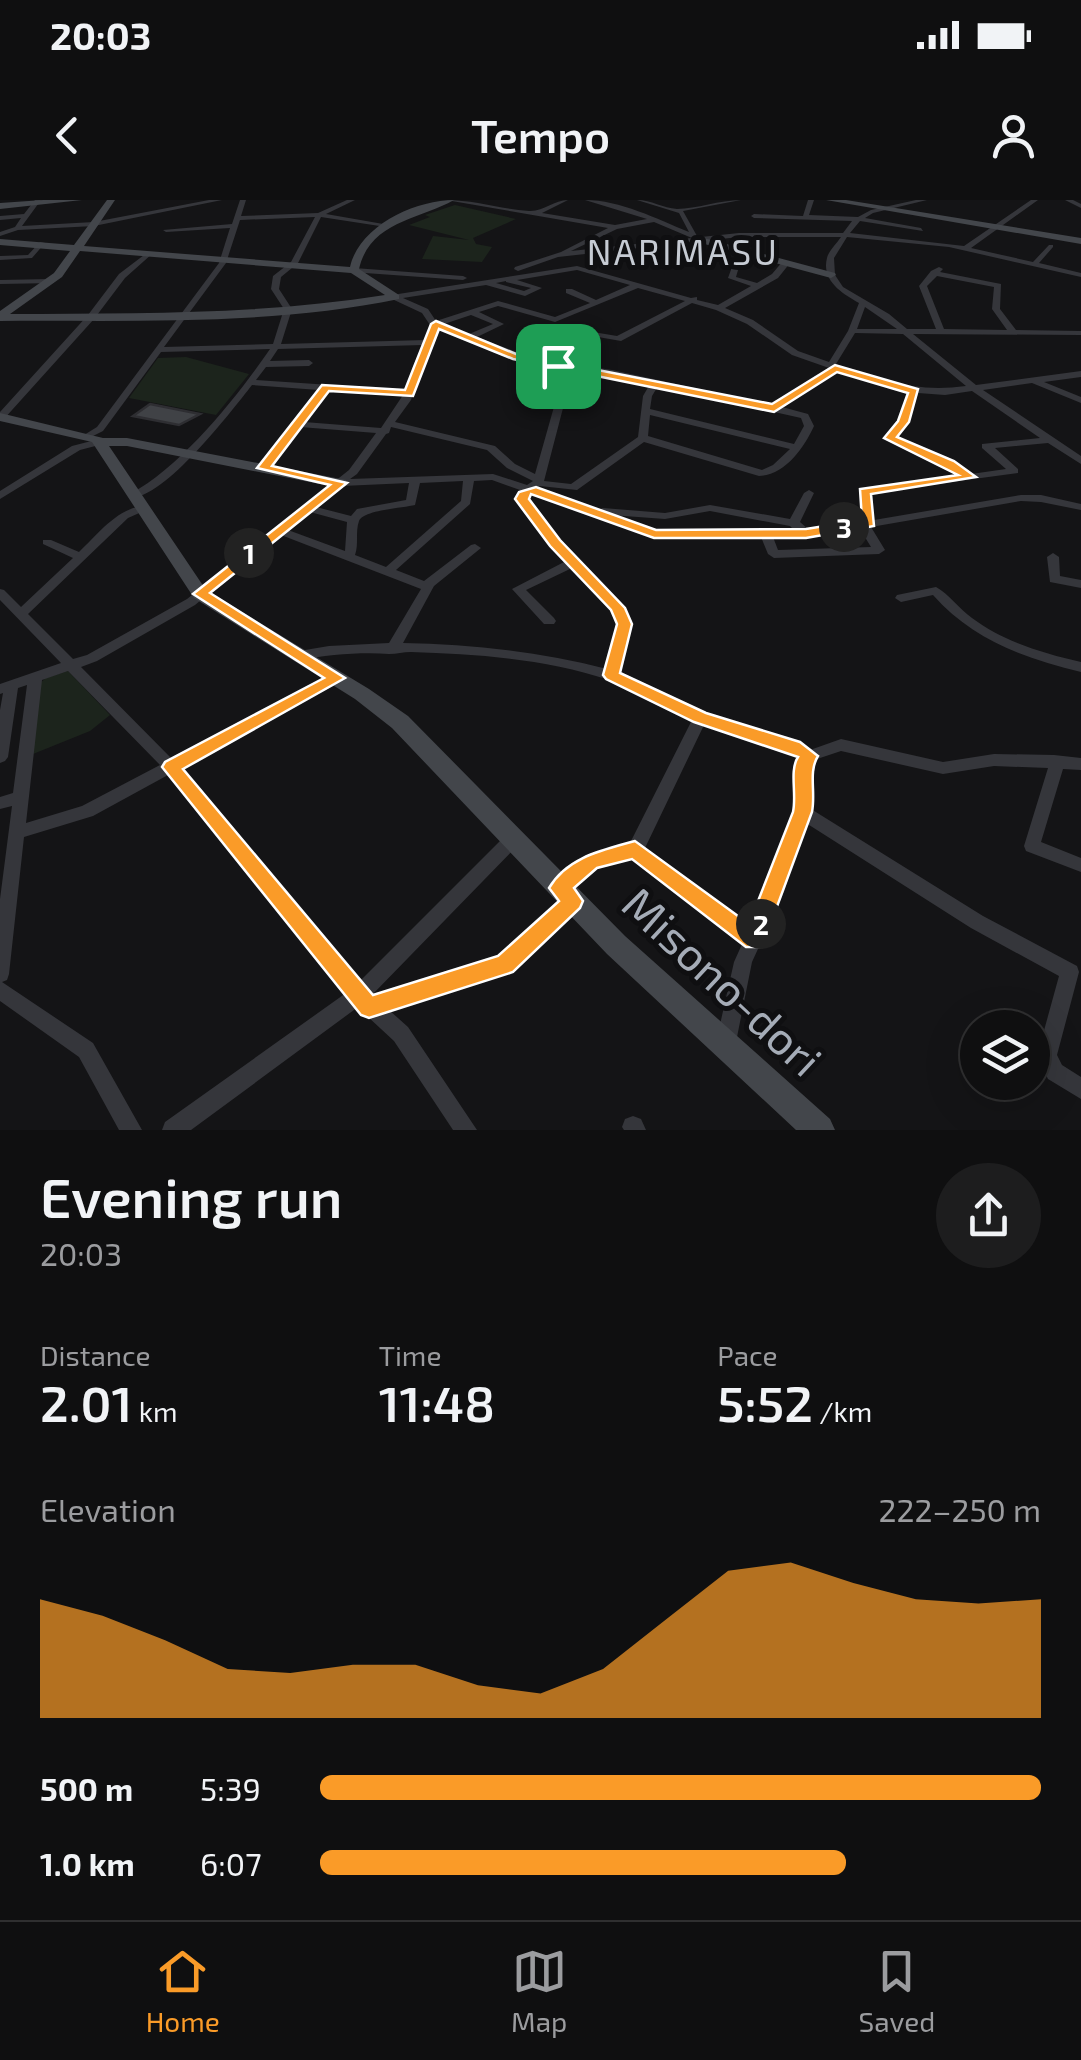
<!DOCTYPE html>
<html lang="en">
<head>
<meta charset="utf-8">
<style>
	:root { --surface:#0f0f10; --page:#1d1d1e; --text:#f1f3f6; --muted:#9b9c9f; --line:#2f2f30; --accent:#fa9b28 }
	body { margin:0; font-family:"Exo 2",sans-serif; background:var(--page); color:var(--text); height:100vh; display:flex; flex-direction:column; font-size:38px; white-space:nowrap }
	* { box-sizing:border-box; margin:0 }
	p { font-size:32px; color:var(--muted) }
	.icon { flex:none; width:55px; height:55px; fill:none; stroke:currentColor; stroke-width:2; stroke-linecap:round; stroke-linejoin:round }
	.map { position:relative; height:930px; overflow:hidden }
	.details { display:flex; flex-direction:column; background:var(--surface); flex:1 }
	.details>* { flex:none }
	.controls { position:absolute; left:960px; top:810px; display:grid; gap:20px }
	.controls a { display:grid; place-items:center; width:90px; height:90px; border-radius:50%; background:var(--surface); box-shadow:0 10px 40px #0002,0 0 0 2px var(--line); font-size:50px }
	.pin { position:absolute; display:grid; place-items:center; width:85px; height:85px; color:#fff; margin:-42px; border-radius:20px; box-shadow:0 5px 15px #0006 }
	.km { position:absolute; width:50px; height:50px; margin:-25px; border-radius:50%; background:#222; color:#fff; font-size:28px; line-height:50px; text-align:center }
	.round { display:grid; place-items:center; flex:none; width:105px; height:105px; border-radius:52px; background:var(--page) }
	.summary { display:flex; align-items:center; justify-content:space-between; height:170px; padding:0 40px }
	h1 { font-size:55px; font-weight:600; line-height:75px }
	.metrics { display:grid; grid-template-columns:repeat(3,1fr); gap:15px; height:170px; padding:10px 40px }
	.metrics div { display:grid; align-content:center }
	.metrics b { font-size:50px; font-weight:600 }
	.metrics small { font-size:28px; font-weight:400 }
	.metrics p { font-size:28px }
	.chart { height:280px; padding:20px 40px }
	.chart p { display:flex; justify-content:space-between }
	.chart svg { width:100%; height:180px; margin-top:10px; fill:var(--accent); opacity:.7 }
	ul { padding:0 40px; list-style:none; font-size:32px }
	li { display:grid; grid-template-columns:160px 120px 1fr; align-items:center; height:75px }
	li i { height:25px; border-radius:12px; background:var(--accent) }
	.status { display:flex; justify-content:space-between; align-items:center; height:70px; padding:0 50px; background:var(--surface); direction:ltr }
	.status svg { height:28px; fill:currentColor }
	header { display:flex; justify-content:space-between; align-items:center; height:130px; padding:0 40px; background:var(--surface); font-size:45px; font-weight:600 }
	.menu { display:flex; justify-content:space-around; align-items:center; height:140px; border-top:2px solid var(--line); background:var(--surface); font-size:28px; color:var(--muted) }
	.menu a { display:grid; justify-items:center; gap:5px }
	.menu .current { color:var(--accent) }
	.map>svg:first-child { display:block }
	.green { fill:#1c241c }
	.building { fill:#404246; stroke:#2e2e32; stroke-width:2.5 }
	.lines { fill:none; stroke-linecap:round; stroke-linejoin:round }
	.street { fill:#35363b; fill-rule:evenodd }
	.secondary { fill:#43464b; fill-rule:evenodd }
	.route { fill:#fa9b28; stroke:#fff; stroke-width:2.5; fill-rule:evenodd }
	.labels { text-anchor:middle; stroke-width:10; stroke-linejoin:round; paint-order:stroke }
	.far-quarter-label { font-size:35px; letter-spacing:2.5px; fill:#c6cbd3; stroke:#0f0f11 }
	.near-street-label { font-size:45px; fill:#a5acb7; stroke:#0f0f11 }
</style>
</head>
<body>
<div class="status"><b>20:03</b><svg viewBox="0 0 49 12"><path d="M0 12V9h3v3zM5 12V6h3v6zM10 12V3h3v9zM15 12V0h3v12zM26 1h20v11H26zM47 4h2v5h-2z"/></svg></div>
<header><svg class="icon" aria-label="back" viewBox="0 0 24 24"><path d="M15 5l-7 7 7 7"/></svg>Tempo<svg class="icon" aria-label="person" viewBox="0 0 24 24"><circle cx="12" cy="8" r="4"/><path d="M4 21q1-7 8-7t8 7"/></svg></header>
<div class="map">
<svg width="1081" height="930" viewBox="0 0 1081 930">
	<rect width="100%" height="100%" fill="#141416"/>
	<g class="green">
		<polygon points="455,5 516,19 473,38 476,44 492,47 482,62 422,59 433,36 469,40 409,25 430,17 425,15"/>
		<polygon points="186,157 249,174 216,215 129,198 158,158"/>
		<polygon points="68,471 110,515 90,531 33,554 39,484 46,478"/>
	</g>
	<polygon class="building" points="150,204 200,214 179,225 133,216"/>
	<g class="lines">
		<g class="street">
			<polygon points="35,0 41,0 22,26 94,22 209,0 222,0 94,26 18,30 0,36 0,32 15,27 21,18 0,20 0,16 24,14"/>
			<path d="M240,0H246L241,16L318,13L347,0H355L326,14L389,25L386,27L321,17L298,63L281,77L279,89L292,109L281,144L426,140L432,128L422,113L392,99V95L577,66L691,98L697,97V100L718,105L751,86L728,78L737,53L740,51L743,53L736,77L757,83L772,74L783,61L790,63L778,78L725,108L753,120L798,151L829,162L848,131L859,103C843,94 821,81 827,58C828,52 837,43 841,37H739L558,57L518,71L514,69L515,67L561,52L608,28L446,0C474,0 501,9 529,11C543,12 554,0 568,0L542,13L615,25L647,19L585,0C620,0 657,19 689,32L679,13L637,0C651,0 663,8 677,9C696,9 720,0 741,0L683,11L697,36L701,37L739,33H843L852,21L754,18L751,16L754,14L803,16L808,0H814L809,15L858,17L871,10L916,0H927L873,13L865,18L921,28L923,31L860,21L850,33L964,46L1031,0H1038L971,48L1033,62L1049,45H1053V47L1039,63L1081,73V77L949,47L847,37L834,58L835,75L843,87L889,114L907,129H936L919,86L931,71L939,67L943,69L940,72L1001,84L1000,109L1016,130L1081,131V135L913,134L976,185L1081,171V177L1044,182L1081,197V203L1032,183L983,190L1081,256V264L1048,243L995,248L1018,269V273L870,293L874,320L1021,295H1041L1081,304V310L1041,302L1021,301L871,327L885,350L879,354L774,358L768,354L761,337H654L529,294L528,299L559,341L624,408L632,423L619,473L706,514L775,535L810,550L841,539L943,562L994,554L1054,555L1081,558V570L1063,569L1041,642L1081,658V672L1026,651L1024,646L1048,568L994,566L943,574L841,551L814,560L811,566L814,595L811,609L983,716L1077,766L1079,772L1057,855L1062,865L1081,877V899L1048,879L1037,856L1059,776L971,728L806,623L784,692L752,762L735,847L732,854L725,857L718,854L715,847L734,762L743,742L633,658L596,668L566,693L560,696L554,693L551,688L554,683L585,657L629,645L692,520C664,508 638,489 609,480C547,459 477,454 411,452C403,452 397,454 389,454C359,452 329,455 298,460L293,458L291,455L293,452L329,446L389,443L421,389L281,335L195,405L97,461L81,467L172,559L332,475H342L344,478L342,481L181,568L360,781L507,634L513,632L519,634L521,639L519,644L372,795L374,796L499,757L567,696L573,693L579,696L582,701L579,706L512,770L389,810L408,827L477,930H453L394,841L367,816L362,814L358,807L191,930H162L165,922L346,793L168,575L93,616L24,637L9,774L7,780L2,782L93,843L142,930H119L79,857L0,801V699L12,606L0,609V597L13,593L27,485L18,488L8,557L5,561L0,563V510L3,493L0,494V484L61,463L0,400V389L4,390L21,407L73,358L43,344V340H51L79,352C98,334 119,306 146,306V310L128,318L28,414L73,459L87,455L187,399L349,270L376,233L300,227L268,270H260V266L319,190L252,185C230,213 165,298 130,298V294C183,266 240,193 270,149L161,152L103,231L89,238L84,235L97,227L219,63L230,28L166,32L163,30L232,24ZM315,17L291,62L273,76L271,89L284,109L273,144L164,147L226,63L240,20ZM654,22L692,38L571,51L617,29ZM577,70L630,85L596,100L572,89H566V93L590,103L555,117L498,101L436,121L428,109L403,98L486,85L525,96L542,88L517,80ZM937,76L994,87L992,109L1007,130L944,129L927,86ZM506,81V82L531,88L524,91L496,83ZM638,88L685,101L617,136L593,132L558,162L532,158L477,137L504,124L479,112L498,106L555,122ZM692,103L716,110L747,124L792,155L829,168L772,205L612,170L567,163L598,137L621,141ZM865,107L897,129H857ZM471,115L493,124L469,134L444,124ZM440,128L527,162L575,170L559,189L535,274L515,264L495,246L395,222L411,200L421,166ZM855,133L903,134L966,186C915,193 884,180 836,164ZM423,145L413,166L405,190L256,180L266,167L309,166L313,163L309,160L270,161L278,149ZM837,170L894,190L909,192L899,221L885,239L946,265L960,275L860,289L859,291L863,321L809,330L800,322L814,293L809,290L804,293L790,319L710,305L665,313L603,308L598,310L536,289L540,286L577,290L644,242L759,276C785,275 804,248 814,226L808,214L782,207ZM583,171L650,184L643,196L638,237L571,284L544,281L568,189ZM658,186L801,218L804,226L794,244L650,209L652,196ZM328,190L403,195L381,228L304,222ZM972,191L1040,238L982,244V248L1006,269L971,274L954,261L896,238L909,222L918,193L945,195ZM650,215L790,249L773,265L762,270L648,236ZM391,227L487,250L507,268L533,281L527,285L493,274L350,279L357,274L386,234L389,233ZM492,280L520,290L516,299L551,345L566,361L512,389L544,424H554L556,421L554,418L526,390L572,368L612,410L618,423L607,469C540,452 471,444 403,443L434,386L481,348L475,344L471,345L424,381L396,370L470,304L474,281ZM463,281L461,301L386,367L355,355C359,344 355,332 359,321C363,310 403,308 415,305L420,283ZM409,283L406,300L357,309L351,316L316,307L342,286ZM710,311L790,326L795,331H655L611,315L665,319ZM310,312L347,322L345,351L288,330ZM860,329L871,347L778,350L773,337H806ZM68,471L160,565L82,606L26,623L42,480ZM704,525L765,543L800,558C791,572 800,589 796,605C785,647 768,688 750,726L645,648Z"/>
			<polygon points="1065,0 1073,0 1081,4 1081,8"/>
			<polygon points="40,42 45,43 32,58 0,60 0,56 28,55"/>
			<polygon points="148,52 153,53 125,78 94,119 3,220 0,221 0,212 88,115 119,74"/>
			<polygon points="354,68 463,76 467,78 463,80 351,72 351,68"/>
			<polygon points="51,79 54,79 54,83 0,84 0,80"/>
			<polygon points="99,239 104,242 103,244 80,250 0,299 0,291 72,246"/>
			<polygon points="1053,353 1059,357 1060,376 1081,380 1081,388 1050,382 1047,357"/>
			<path d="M936,387C949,394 959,409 972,418C1004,442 1043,453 1081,462V472C1024,458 973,440 933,395L901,402L895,398L897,395Z"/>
			<polygon points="633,916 641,919 646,930 624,930 622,927 625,919"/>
		</g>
		<g class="secondary">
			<polygon points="43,0 82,0 0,9 0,3"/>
			<path d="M107,0H115L84,46L350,67C359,26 415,0 454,0C419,20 370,21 359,69L399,95V99C269,126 132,120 0,121V111L54,73L70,51L0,45V39L74,45ZM80,51L351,73L385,95C261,115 135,113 10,114L62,77Z"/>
			<polygon points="826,0 846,0 1081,38 1081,44"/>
			<polygon points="700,37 835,73 836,75 831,78 697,42"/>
			<polygon points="0,213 103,238 127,238 346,280 346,286 340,288 127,246 109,246 206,390 369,489 408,516 625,736 830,919 835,930 796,930 607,754 392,528 355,499 194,398 92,242 0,221"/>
		</g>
	</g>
	<path class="route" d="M436,121L516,154L772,204L835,165L918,189L909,222L897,237L954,261L976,277L871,294L874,326L806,338H654L531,294L529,299L560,340L625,408L632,424L620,473L706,513L800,542L818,556C808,572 816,592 812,612L762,747H746L632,659L597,668L574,688L583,701L580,708L513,772L369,818L361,815L162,567L165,562L324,478L193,394L330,285L257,268L322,185L405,190L431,124ZM439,129L513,159L774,212L837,172L908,193L898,221L884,238L958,275L860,289L862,320L806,329L656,330L536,287L519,292L515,299L550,346L611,410L617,424L603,475L606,479L694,522L798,557C789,571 797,594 793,612L749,724L635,641C603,650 567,657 549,688L559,701L498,756L373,795L183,569L345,478L210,393L347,283L272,266L329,191L413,196Z"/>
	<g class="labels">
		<g class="far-quarter-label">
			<text x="683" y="65">NARIMASU</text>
		</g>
		<g class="near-street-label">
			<text transform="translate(722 782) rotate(43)" y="16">Misono-dori</text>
		</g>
	</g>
</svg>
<div class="controls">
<a><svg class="icon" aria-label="layers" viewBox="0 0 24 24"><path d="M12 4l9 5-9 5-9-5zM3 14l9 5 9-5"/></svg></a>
</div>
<div class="pin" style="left:558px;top:166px;background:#1e9e55"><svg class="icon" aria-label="arrive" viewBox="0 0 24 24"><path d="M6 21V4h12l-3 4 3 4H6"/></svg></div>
<b class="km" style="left:249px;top:353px">1</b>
<b class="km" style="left:761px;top:724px">2</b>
<b class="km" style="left:844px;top:327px">3</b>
</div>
<section class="details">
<div class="summary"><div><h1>Evening run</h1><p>20:03</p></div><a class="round"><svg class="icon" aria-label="share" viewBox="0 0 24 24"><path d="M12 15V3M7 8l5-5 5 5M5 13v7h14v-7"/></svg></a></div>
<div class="metrics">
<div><p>Distance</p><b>2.01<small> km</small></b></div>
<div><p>Time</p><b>11:48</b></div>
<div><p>Pace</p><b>5:52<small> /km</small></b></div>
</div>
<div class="chart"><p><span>Elevation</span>222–250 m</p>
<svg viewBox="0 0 160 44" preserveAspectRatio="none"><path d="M0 44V15L10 19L20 25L30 32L40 33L50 31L60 31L70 36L80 38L90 32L100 20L110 8L120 6L130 11L140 15L150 16L160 15V44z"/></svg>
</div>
<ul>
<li><b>500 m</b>5:39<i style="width:100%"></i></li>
<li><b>1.0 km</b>6:07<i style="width:73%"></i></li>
</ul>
</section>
<nav class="menu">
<a class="current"><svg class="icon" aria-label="home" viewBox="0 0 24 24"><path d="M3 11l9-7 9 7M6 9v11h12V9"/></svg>Home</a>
<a><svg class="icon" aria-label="map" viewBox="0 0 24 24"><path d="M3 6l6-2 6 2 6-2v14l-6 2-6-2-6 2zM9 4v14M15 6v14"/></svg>Map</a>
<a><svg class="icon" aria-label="saved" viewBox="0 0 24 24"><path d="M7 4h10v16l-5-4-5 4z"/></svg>Saved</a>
</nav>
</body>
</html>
